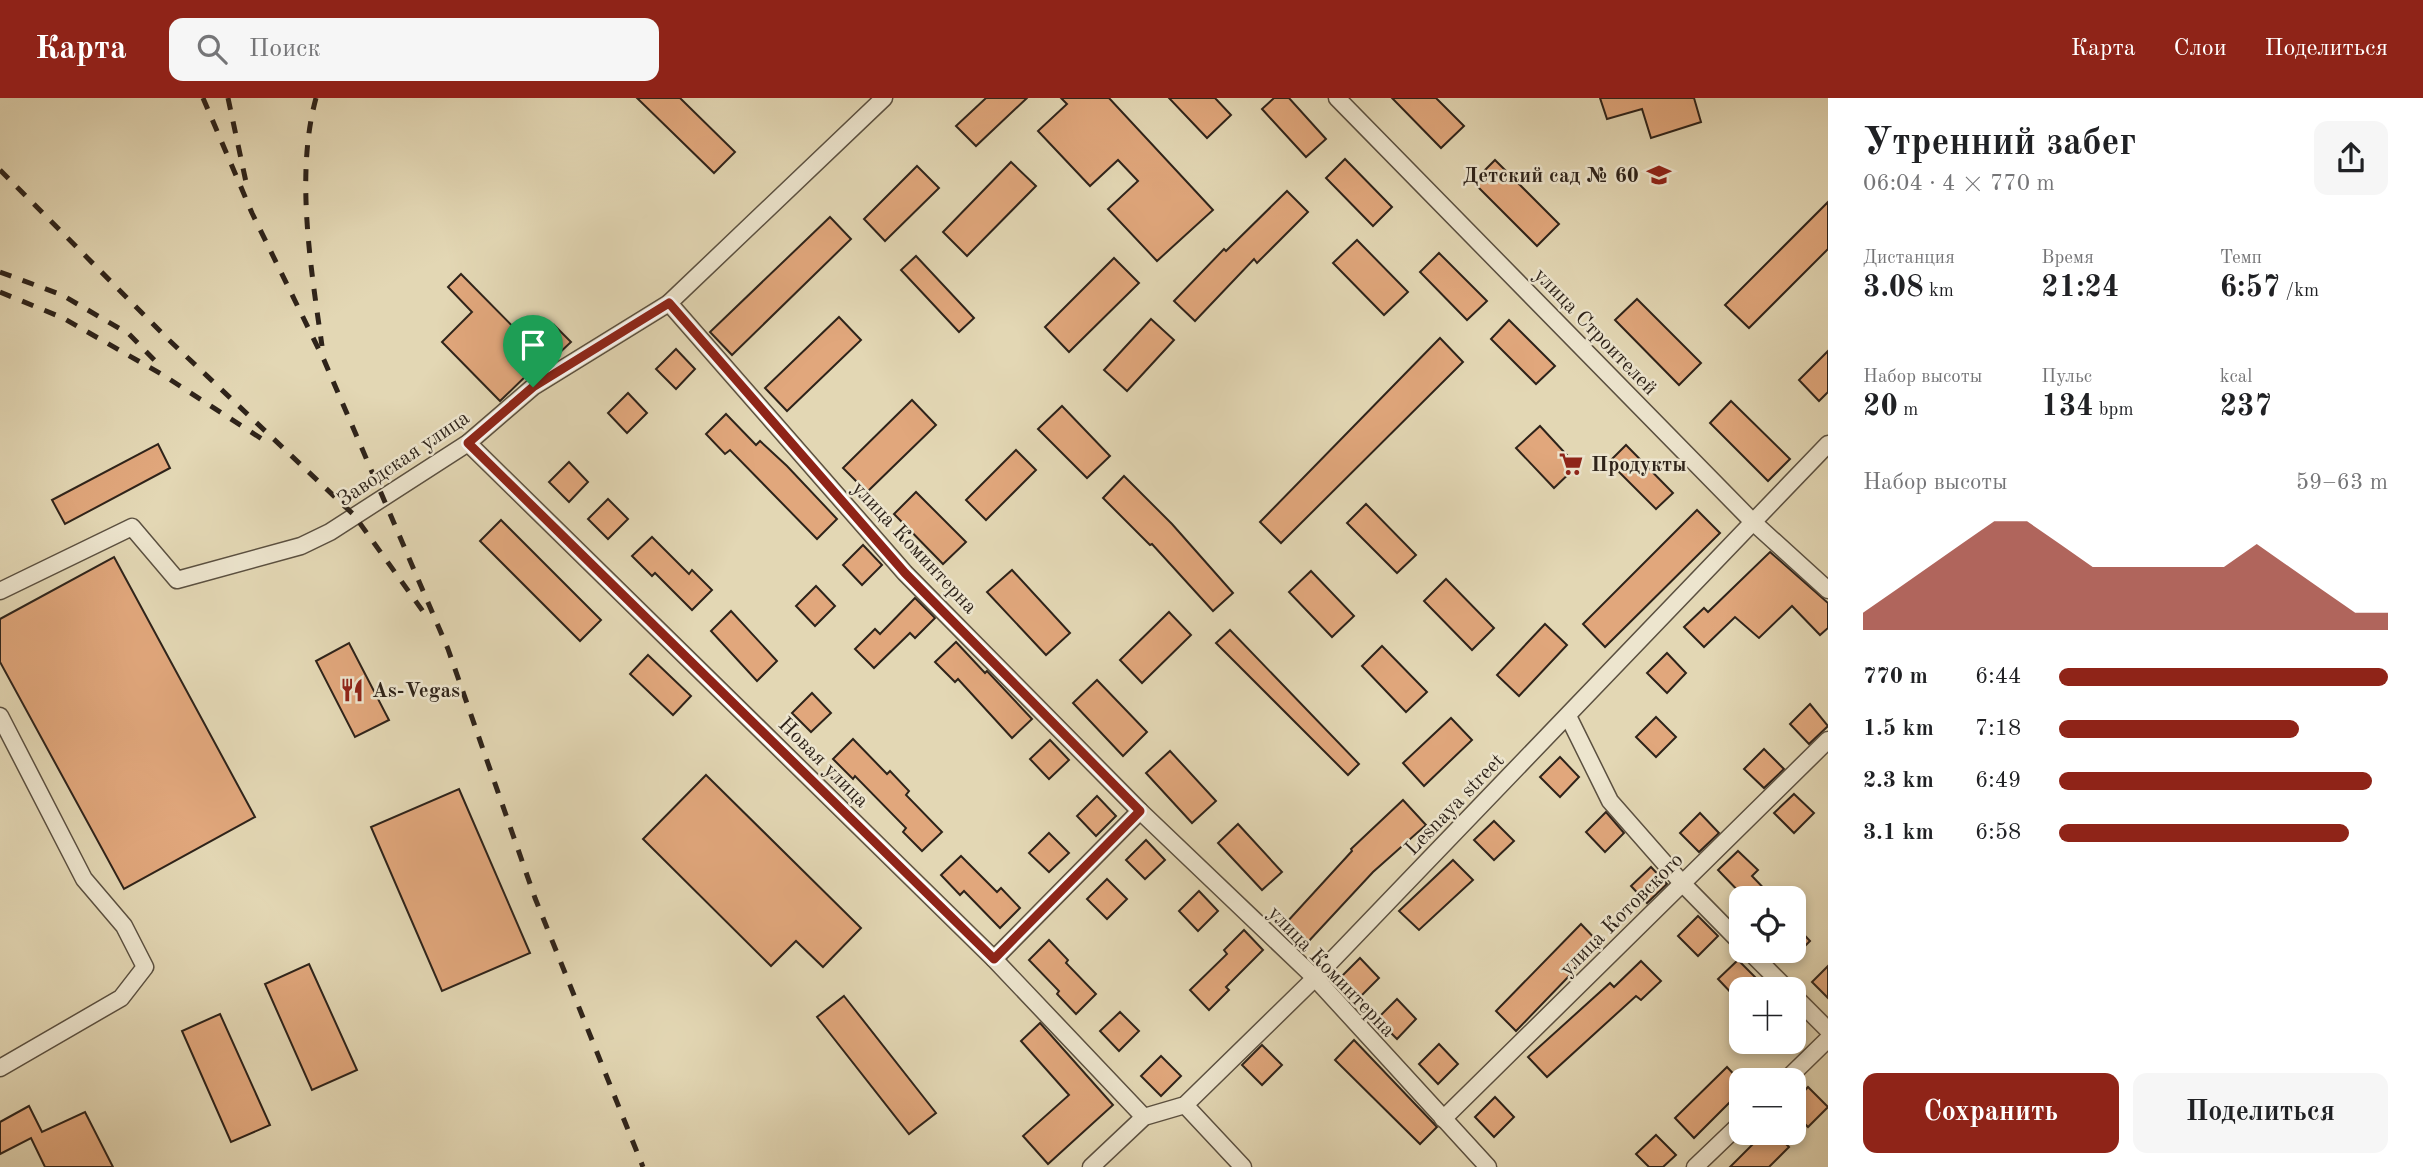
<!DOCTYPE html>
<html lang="ru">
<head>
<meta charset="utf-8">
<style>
	:root { --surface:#fff; --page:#f6f6f6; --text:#202124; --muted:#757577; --accent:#8f2418 }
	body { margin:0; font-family:"Old Standard TT",serif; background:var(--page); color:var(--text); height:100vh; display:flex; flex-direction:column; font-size:26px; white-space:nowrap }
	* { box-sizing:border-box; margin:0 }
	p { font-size:23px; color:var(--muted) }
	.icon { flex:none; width:38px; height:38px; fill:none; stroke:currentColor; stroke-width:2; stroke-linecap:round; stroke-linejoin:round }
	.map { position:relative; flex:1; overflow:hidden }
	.details { display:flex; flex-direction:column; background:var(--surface); width:595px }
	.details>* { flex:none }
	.fabs { position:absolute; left:1729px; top:788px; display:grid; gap:14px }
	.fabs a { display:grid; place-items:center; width:77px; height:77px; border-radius:14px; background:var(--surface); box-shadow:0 4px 10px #0003; font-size:35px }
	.pin { position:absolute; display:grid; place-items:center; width:60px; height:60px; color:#fff; margin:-72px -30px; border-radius:50% 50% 50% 0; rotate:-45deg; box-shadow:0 0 7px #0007 }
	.pin .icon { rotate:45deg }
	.round { display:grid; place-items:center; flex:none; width:74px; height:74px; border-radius:14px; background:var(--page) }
	.headline { display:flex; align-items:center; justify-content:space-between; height:119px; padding:0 35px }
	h1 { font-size:38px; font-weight:700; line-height:52px }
	.stats { display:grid; grid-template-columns:repeat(3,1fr); gap:10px; height:119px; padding:7px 35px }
	.stats div { display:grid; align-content:center }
	.stats b { font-size:30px; font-weight:700 }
	.stats small { font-size:19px; font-weight:400 }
	.stats p { font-size:19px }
	.chart { height:196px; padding:14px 35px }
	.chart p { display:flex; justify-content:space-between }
	.chart svg { width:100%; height:126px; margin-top:7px; fill:var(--accent); opacity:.7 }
	.action { display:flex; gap:14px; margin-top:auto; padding:14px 35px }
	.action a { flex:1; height:80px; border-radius:14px; background:var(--accent); color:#fff; font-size:28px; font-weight:700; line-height:80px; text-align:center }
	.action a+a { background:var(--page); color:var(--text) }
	ul { padding:0 35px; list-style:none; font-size:23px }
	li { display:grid; grid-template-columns:112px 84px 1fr; align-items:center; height:52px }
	li i { height:18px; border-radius:9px; background:var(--accent) }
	header { display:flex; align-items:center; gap:42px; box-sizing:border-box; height:98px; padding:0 35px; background:var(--accent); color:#fff }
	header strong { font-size:33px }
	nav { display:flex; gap:38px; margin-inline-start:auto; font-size:24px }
	.search { width:490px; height:63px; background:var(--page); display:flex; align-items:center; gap:18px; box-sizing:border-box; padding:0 24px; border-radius:14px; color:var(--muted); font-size:26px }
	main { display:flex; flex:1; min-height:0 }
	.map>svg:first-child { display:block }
	.building { fill:#e1a77c; stroke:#2e231a; stroke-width:2 }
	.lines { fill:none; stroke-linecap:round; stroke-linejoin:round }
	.minor-casing { stroke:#5b5040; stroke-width:19 }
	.minor { stroke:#ede5ce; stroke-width:16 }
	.rail { stroke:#2e231a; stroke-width:5; stroke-dasharray:12 12; stroke-linecap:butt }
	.route-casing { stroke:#fff; stroke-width:14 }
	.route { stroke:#8f2418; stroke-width:9 }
	.labels { text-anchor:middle; stroke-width:5; stroke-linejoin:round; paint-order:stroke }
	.poi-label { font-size:21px; font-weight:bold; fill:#2e231a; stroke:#ede5ce; text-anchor:start }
	.street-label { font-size:21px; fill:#2e231a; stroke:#ede5ce }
</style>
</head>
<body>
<header>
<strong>Карта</strong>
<div class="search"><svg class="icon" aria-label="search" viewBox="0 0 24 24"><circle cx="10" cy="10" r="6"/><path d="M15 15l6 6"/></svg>Поиск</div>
<nav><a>Карта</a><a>Слои</a><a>Поделиться</a></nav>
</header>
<main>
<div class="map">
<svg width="1828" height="1069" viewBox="0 0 1828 1069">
	<rect width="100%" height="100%" fill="#e3d7b4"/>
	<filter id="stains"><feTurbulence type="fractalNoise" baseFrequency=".00286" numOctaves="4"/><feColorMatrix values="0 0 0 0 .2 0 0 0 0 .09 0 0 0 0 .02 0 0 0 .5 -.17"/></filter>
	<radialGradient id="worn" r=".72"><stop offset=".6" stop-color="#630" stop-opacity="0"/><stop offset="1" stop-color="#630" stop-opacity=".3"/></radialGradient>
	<g class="building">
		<polygon points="637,0 680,0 735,54 714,75"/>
		<polygon points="986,0 1027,0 976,48 956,28"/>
		<polygon points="1061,0 1109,0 1213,112 1157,163 1108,111 1138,83 1118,62 1090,88 1038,33 1067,6"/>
		<polygon points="1169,0 1215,0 1231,17 1207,40"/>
		<polygon points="1274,0 1289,0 1326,41 1306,59 1262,11"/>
		<polygon points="1392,0 1436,0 1464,28 1441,50"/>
		<polygon points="1600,0 1694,0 1701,24 1651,40 1642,11 1607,21"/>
		<polygon points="1345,61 1392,109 1373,128 1326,80"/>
		<polygon points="1495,62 1559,126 1537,148 1473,84"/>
		<polygon points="1011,64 1036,88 967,158 943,134"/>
		<polygon points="917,68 939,90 885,143 864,121"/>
		<polygon points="1287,93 1308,114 1257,165 1254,161 1195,223 1174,203 1224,151 1226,153"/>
		<polygon points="1828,104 1828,151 1749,230 1725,207"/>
		<polygon points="830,119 851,141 732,257 710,234"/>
		<polygon points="1357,142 1408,194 1384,217 1333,165"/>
		<polygon points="1439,155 1487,203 1467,222 1420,174"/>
		<polygon points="916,158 974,220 959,234 901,172"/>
		<polygon points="1114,160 1139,185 1069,254 1045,229"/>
		<polygon points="461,176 532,248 554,227 571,244 555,259 552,256 532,276 530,274 500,303 442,244 472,214 448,189"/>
		<polygon points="1637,201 1701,265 1679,287 1615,222"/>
		<polygon points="839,219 861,242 787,313 765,290"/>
		<polygon points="1151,221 1174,242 1127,293 1104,272"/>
		<polygon points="1509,222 1555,268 1536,286 1491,241"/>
		<polygon points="1440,240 1463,264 1281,445 1260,424"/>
		<polygon points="676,251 695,271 676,291 656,271"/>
		<polygon points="1828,253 1828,294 1819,303 1799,282"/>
		<polygon points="628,295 647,315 627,335 608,315"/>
		<polygon points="912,302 936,327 867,394 843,370"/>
		<polygon points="1731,303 1790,361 1768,383 1710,325"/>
		<polygon points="1062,308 1110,358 1087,380 1038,331"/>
		<polygon points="726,316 756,347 760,343 787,368 837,421 817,441 730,352 725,356 706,336"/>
		<polygon points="1540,328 1577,368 1554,390 1516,350"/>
		<polygon points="158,346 170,370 65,426 52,402"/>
		<polygon points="1626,347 1673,395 1656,411 1609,364"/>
		<polygon points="1016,352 1036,372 986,422 966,402"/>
		<polygon points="569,364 588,384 569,404 549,384"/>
		<polygon points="1124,378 1172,426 1233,495 1213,513 1152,446 1150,447 1103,400"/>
		<polygon points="916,394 966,444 943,466 894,416"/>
		<polygon points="608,401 628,421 608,441 588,421"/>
		<polygon points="1366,406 1416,457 1397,475 1347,425"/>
		<polygon points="1697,412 1720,435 1605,549 1583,526"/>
		<polygon points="501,422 601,522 580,543 480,443"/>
		<polygon points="652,439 689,476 692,472 712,492 692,512 655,475 652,478 632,458"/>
		<polygon points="863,447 882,467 862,487 843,467"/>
		<polygon points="1770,454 1828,505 1828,530 1820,537 1792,508 1759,540 1735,519 1704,549 1684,529 1704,510 1708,514"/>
		<polygon points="114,459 255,719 124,791 0,564 0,521"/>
		<polygon points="1012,472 1070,535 1046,557 987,494"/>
		<polygon points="1311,473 1354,518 1332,539 1289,494"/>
		<polygon points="1446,481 1494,530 1472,552 1424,503"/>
		<polygon points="816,488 835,508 815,528 796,508"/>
		<polygon points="915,500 935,520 915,540 910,535 874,570 855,551 875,531 880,536"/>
		<polygon points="731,513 777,563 757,583 711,533"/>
		<polygon points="1169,514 1191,537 1142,585 1120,562"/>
		<polygon points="1545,526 1567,547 1519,598 1497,577"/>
		<polygon points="1230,532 1359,666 1348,677 1216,545"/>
		<polygon points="956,544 985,575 987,573 1032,621 1012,640 958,581 955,584 935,564"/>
		<polygon points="349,545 389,622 355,639 316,563"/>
		<polygon points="1382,548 1427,594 1406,614 1362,568"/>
		<polygon points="1667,555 1686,575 1667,595 1647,575"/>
		<polygon points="648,557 691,598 673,617 630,576"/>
		<polygon points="1097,582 1147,634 1123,658 1073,605"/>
		<polygon points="812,595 831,615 811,634 792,615"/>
		<polygon points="1810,606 1828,628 1809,646 1790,626"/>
		<polygon points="1656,619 1676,639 1656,659 1636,639"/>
		<polygon points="1451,620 1472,642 1424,688 1403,665"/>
		<polygon points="853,641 887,676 890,673 909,693 906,697 942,734 922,753 903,734 906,730 855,678 853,681 833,661"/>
		<polygon points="1050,642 1069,662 1049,681 1030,661"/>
		<polygon points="1764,651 1784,671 1764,690 1744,671"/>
		<polygon points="1170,653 1216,703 1192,725 1146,675"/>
		<polygon points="1560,659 1579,679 1560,699 1540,679"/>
		<polygon points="706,677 861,830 823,869 796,843 771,868 643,741"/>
		<polygon points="459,691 530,855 442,893 371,729"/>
		<polygon points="1794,696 1814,715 1794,735 1774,715"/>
		<polygon points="1097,698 1116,718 1096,738 1077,718"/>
		<polygon points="1403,702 1426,727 1373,774 1307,845 1286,825 1352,753 1351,751"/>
		<polygon points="1606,714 1624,735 1605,754 1586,734"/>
		<polygon points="1700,715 1719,735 1699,754 1680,735"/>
		<polygon points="1494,723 1514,743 1494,762 1474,742"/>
		<polygon points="1238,726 1282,774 1262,792 1218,745"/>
		<polygon points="1049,735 1069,755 1049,774 1029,755"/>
		<polygon points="1146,742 1165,762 1145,781 1126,762"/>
		<polygon points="1738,753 1758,772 1752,778 1773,800 1745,800 1718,772"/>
		<polygon points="961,758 997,794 1001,790 1020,810 1000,830 964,793 960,797 941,777"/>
		<polygon points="1453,762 1473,782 1419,832 1399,813"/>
		<polygon points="1651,769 1667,786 1647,805 1631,788"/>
		<polygon points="1107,781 1127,801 1107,821 1087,801"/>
		<polygon points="1199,793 1218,813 1198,833 1179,813"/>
		<polygon points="1698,818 1718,838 1698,858 1678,838"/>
		<polygon points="1581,826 1600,846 1516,933 1496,913"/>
		<polygon points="1794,826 1810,843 1794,859"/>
		<polygon points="1244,832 1263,852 1226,889 1229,892 1209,912 1190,892 1227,856 1224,852"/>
		<polygon points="1049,842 1068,862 1066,865 1096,896 1076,916 1057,896 1059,893 1029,862"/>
		<polygon points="1360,860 1379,880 1359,900 1340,880"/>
		<polygon points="1738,862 1757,881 1748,891 1741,891 1741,897 1737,901 1718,881"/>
		<polygon points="1641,863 1661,883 1641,902 1636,898 1547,979 1528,959 1610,885 1614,889"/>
		<polygon points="309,866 357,972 312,992 265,886"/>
		<polygon points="1828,868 1828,900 1812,884"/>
		<polygon points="844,898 936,1015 909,1036 817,919"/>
		<polygon points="1397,901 1416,921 1397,941 1377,921"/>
		<polygon points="1120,914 1139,933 1119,953 1100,933"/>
		<polygon points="220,916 270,1027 231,1044 182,933"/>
		<polygon points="1040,925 1113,1007 1048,1066 1023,1038 1069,997 1021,943"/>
		<polygon points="1354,942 1437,1029 1420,1046 1335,962"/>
		<polygon points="1439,946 1458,966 1438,986 1419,966"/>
		<polygon points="1262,947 1282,967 1262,987 1242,967"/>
		<polygon points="1161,958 1181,978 1161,998 1141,978"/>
		<polygon points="1727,969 1741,984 1741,993 1694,1040 1675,1020"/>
		<polygon points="1808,989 1828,1009 1808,1029 1794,1015 1794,1004"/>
		<polygon points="1495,999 1514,1019 1494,1039 1475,1019"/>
		<polygon points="29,1008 42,1034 85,1014 113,1069 45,1069 31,1040 0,1056 0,1024"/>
		<polygon points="1765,1034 1774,1034 1789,1049 1769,1069 1730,1069"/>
		<polygon points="1656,1037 1676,1057 1663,1069 1649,1069 1636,1056"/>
	</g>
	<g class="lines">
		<g class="minor-casing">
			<g id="minor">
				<polyline points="1337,0 1753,424 1828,492"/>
				<polyline points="669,205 905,475 1140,713 1315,880 1488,1069"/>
				<polyline points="468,345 994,861 1144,1019"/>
				<polyline points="0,493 132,429 177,482 301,448 330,434 468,345 533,289 669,205 884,0"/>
				<polyline points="0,618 84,781 124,828 145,869 121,900 0,970"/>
				<polyline points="1568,618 1610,703 1682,785 1741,845"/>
				<polyline points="1748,852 1787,891"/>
				<polyline points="994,861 1140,713"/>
				<polyline points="1794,898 1828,932"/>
				<polyline points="1786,982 1828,941"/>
				<polyline points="1185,1007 1243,1069"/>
				<polyline points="1443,1021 1828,642"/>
				<polyline points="1091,1069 1144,1019 1185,1007 1315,880 1828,346"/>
				<polyline points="1695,1069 1741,1025"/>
			</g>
		</g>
		<use href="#minor" class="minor"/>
		<g class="rail">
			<polyline points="203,0 252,115 324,262 448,551 535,800 643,1069"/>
			<polyline points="228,0 246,84"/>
			<path d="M316,0C295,77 311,170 322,248"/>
			<polyline points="0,72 169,242 354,417 427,519"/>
			<polyline points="0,174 62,197 129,236 162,270"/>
			<polyline points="0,194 63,220 163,277 265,343"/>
		</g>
	</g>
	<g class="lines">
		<g class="route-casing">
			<polygon id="route" points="669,205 905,475 1140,713 994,861 468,345 533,289"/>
		</g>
		<use href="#route" class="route"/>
	</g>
	<defs>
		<g id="school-bare" transform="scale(1.89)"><path d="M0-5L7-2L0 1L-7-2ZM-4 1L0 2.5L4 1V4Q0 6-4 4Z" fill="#8f2418" stroke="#ede5ce" stroke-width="2.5" paint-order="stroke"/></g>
		<g id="supermarket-bare" transform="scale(1.89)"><path d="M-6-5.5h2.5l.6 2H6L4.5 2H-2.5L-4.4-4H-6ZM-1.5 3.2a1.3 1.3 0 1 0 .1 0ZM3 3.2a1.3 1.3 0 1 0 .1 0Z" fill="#8f2418" stroke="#ede5ce" stroke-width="2.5" paint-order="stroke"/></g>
		<g id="restaurant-bare" transform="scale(1.89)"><path d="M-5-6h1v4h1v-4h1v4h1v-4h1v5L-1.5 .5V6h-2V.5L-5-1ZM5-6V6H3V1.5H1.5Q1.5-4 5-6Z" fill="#8f2418" stroke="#ede5ce" stroke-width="2.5" paint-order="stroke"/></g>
	</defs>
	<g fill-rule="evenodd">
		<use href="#school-bare" x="1659" y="77"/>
		<use href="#supermarket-bare" x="1571" y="366"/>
		<use href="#restaurant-bare" x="352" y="592"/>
	</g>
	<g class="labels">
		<g class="poi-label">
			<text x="1639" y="84" text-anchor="end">Детский сад № 60</text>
			<text x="1591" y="373">Продукты</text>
			<text x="372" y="599">As-Vegas</text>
		</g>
		<g class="street-label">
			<text transform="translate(1596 233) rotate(46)" y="7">улица Строителей</text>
			<text transform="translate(403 360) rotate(-34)" y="7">Заводская улица</text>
			<text transform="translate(915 449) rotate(47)" y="7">улица Коминтерна</text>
			<text transform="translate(824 664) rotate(45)" y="7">Новая улица</text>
			<text transform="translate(1454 706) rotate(-46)" y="7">Lesnaya street</text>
			<text transform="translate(1621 816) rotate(-45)" y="7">улица Котовского</text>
			<text transform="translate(1332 873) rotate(46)" y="7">улица Коминтерна</text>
		</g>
	</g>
	<rect width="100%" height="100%" filter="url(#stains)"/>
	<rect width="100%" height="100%" fill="url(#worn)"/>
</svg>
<div class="fabs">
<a><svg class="icon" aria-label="locate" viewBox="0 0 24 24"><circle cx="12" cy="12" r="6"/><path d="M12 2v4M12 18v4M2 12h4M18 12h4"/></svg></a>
<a>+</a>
<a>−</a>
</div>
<div class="pin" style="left:533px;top:289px;background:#1e9e55"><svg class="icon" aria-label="arrive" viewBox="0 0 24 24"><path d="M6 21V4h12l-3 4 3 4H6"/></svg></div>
</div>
<section class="details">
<div class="headline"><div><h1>Утренний забег</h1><p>06:04 · 4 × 770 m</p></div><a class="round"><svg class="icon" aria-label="share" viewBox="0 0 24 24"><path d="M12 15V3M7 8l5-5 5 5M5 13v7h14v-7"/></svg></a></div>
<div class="stats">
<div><p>Дистанция</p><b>3.08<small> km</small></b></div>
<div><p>Время</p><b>21:24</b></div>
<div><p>Темп</p><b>6:57<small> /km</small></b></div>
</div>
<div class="stats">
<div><p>Набор высоты</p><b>20<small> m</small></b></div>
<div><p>Пульс</p><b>134<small> bpm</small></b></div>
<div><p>kcal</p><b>237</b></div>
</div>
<div class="chart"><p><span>Набор высоты</span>59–63 m</p>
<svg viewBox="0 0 160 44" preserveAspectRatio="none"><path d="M0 44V38L10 30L20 22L30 14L40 6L50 6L60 14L70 22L80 22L90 22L100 22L110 22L120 14L130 22L140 30L150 38L160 38V44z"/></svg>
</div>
<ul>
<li><b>770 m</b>6:44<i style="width:100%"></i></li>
<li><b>1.5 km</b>7:18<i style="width:73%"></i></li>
<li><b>2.3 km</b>6:49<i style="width:95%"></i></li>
<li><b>3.1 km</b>6:58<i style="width:88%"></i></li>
</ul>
<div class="action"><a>Сохранить</a><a>Поделиться</a></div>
</section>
</main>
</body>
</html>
